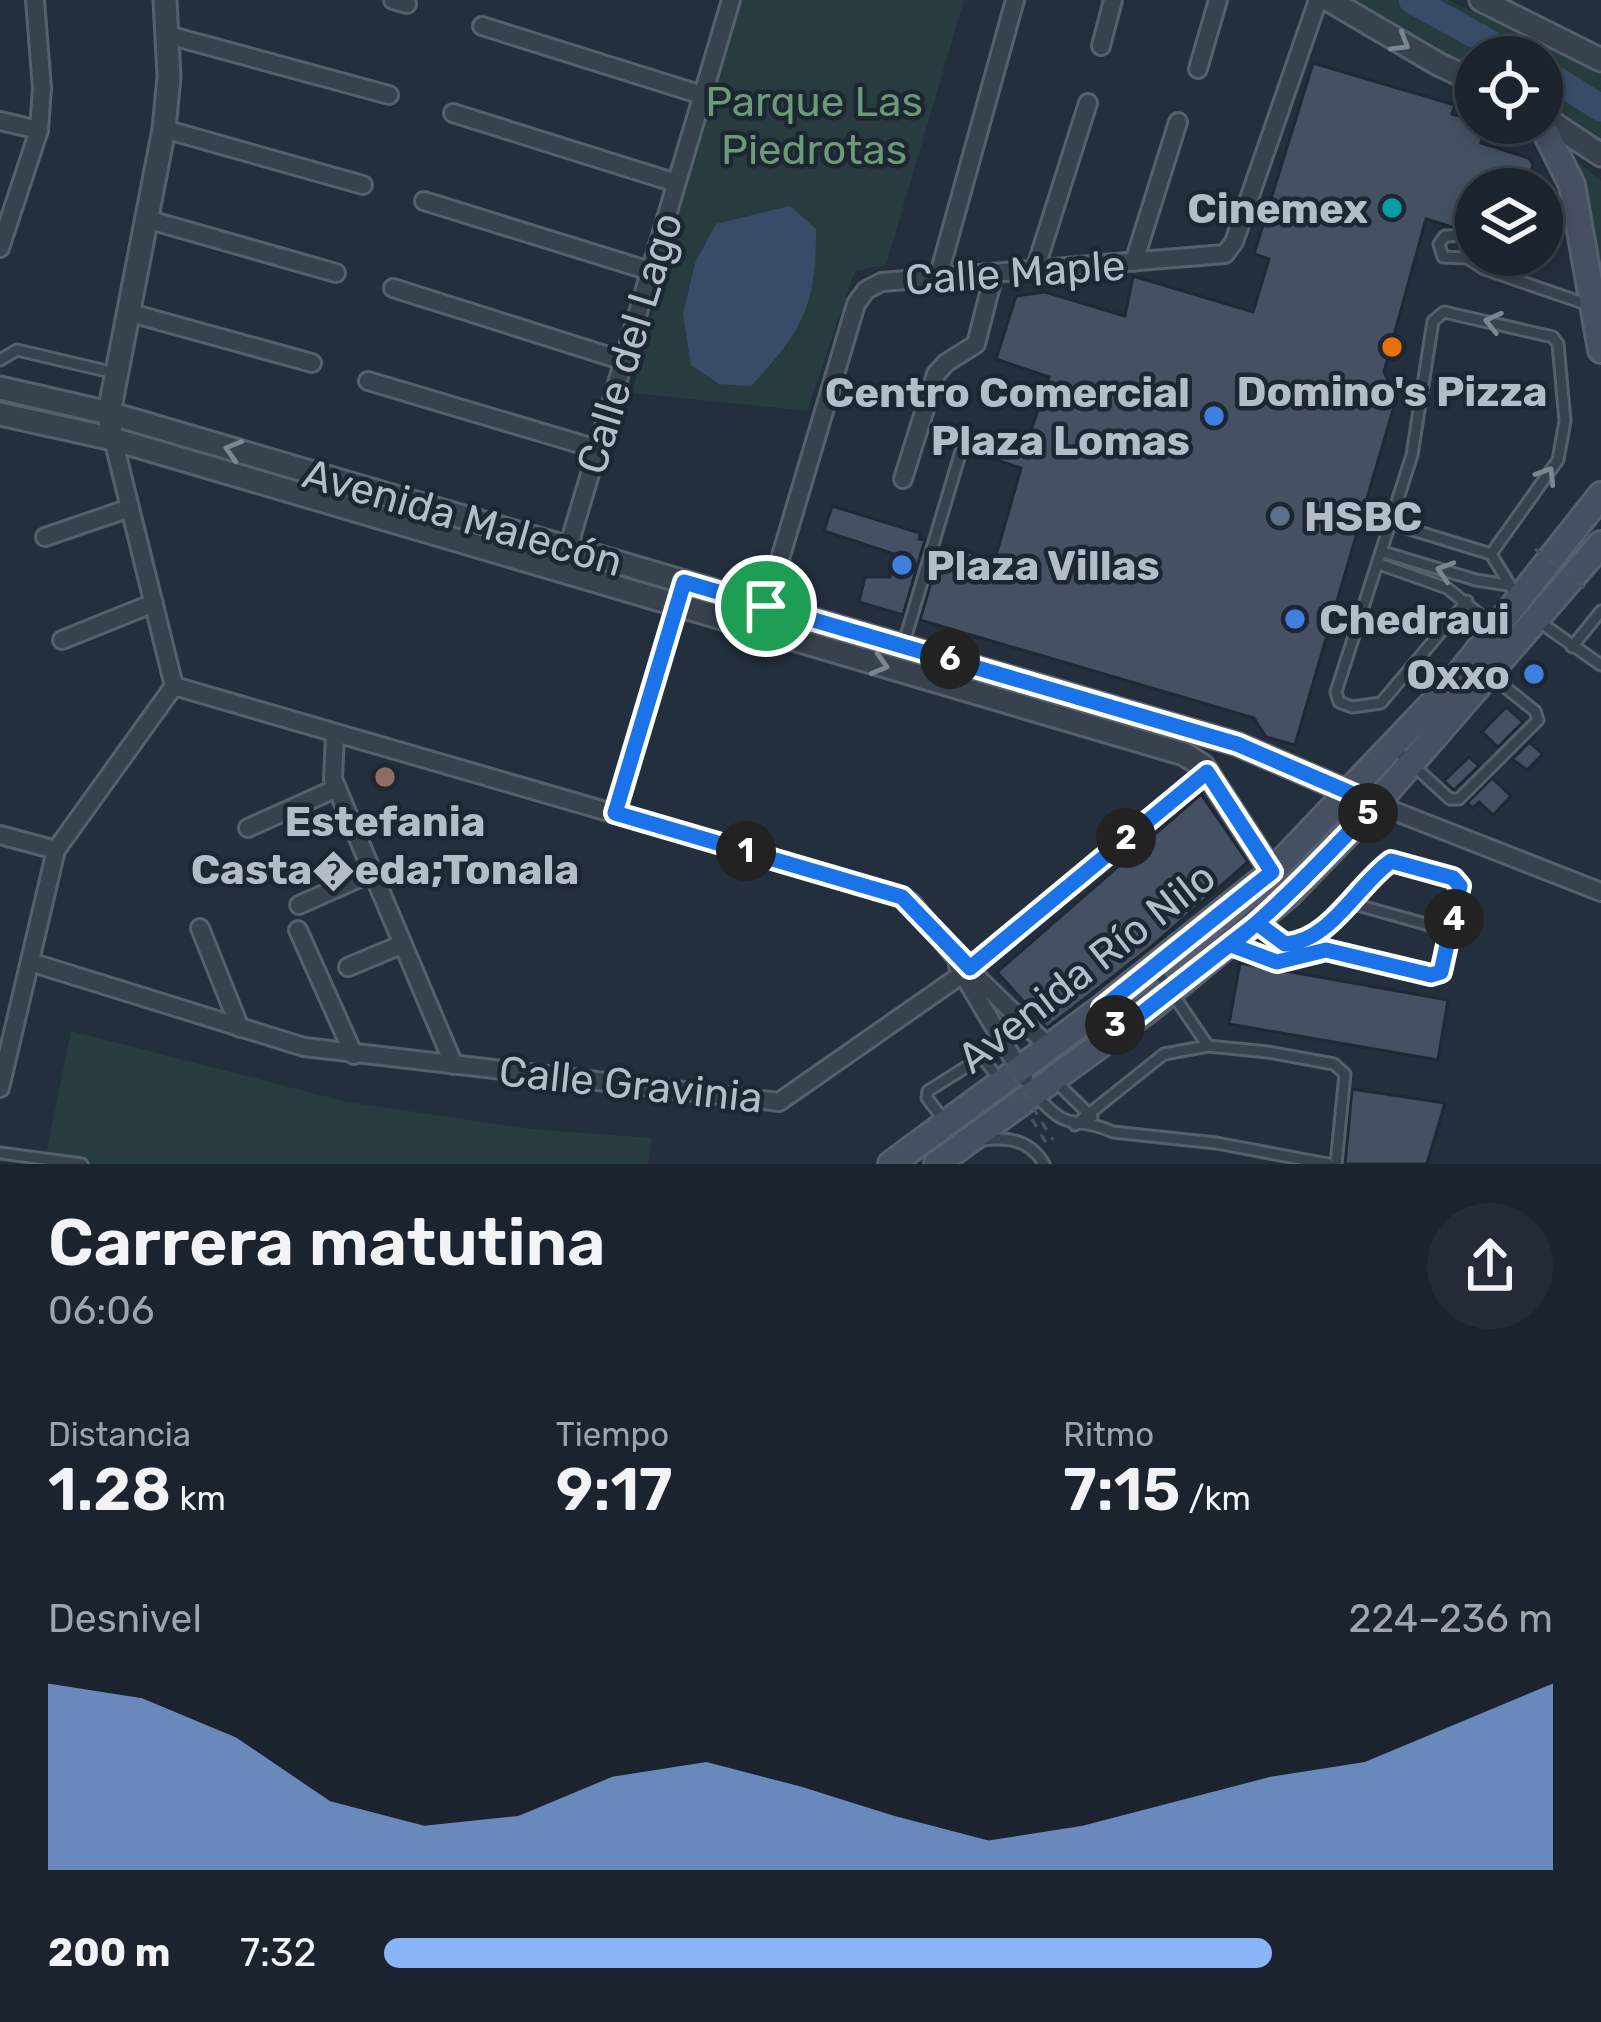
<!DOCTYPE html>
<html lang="es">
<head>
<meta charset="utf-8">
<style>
	:root { --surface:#1b232e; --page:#242b36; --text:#f1f3f6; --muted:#a0a4aa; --line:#39404a; --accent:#8ab4f8 }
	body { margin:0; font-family:Rubik,sans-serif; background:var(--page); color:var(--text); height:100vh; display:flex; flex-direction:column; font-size:45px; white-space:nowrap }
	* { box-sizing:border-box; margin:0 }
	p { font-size:39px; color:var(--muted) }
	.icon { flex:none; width:66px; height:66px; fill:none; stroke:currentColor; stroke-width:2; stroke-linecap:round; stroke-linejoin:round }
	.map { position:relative; height:1164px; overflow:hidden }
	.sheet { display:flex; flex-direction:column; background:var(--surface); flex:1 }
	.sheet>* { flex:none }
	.fabs { position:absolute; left:1455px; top:36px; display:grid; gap:24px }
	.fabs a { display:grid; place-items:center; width:108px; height:108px; border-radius:50%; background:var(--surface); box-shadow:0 6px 18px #0003,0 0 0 3px var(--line); font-size:60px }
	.pin { position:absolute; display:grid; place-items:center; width:102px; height:102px; color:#fff; margin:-51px; border:6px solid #fff; border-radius:50%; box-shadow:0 3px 12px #0007 }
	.km { position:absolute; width:60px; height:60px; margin:-30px; border-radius:50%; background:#222; color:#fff; font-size:33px; line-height:60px; text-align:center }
	.round { display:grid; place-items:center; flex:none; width:126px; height:126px; border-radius:63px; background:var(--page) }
	.head { display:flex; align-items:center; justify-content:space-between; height:204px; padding:0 48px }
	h1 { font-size:66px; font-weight:600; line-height:90px }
	.stats { display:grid; grid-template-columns:repeat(3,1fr); gap:18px; height:204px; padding:12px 48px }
	.stats div { display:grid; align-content:center }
	.stats b { font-size:60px; font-weight:600 }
	.stats small { font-size:33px; font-weight:400 }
	.stats p { font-size:33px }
	.chart { height:336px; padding:24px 48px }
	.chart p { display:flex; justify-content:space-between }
	.chart svg { width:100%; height:216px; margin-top:12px; fill:var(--accent); opacity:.7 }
	ul { padding:0 48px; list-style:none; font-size:39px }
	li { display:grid; grid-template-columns:192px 144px 1fr; align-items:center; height:90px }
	li i { height:30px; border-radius:15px; background:var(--accent) }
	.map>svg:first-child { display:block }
	.green { fill:#263c3f }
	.water { fill:#394c67 }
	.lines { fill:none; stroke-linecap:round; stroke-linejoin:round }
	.river { stroke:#394c67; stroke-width:27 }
	.building { fill:#455162; stroke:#1f2835; stroke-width:3 }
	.service-casing { stroke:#565f6c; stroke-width:15 }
	.minor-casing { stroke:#565f6c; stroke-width:22 }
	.tertiary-casing { stroke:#565f6c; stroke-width:27 }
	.secondary-casing { stroke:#565f6c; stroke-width:30 }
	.path { stroke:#44595c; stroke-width:3; stroke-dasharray:9 9; stroke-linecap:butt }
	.service { stroke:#38414e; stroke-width:9 }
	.minor { stroke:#38414e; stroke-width:16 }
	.tertiary { stroke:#38414e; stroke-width:21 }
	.secondary { stroke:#465061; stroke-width:24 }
	.path-bridge { stroke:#44595c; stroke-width:3; stroke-dasharray:9 9; stroke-linecap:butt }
	.oneway { stroke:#7c8592 }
	.route-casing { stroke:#fff; stroke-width:24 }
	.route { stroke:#1a73e8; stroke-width:15 }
	.culture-dot { fill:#0f9aa8; stroke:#1d2633; stroke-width:4.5 }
	.food-dot { fill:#e8710a; stroke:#1d2633; stroke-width:4.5 }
	.shop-dot { fill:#3f7fe0; stroke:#1d2633; stroke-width:4.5 }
	.service-dot { fill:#5c6f8a; stroke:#1d2633; stroke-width:4.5 }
	.education-dot { fill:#8d6e63; stroke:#1d2633; stroke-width:4.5 }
	.labels { text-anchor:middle; stroke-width:9; stroke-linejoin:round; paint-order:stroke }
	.park-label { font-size:42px; fill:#6b9a76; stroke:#1d2633 }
	.poi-label { font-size:42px; font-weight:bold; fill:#b4bcc9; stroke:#1d2633; text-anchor:end }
	.street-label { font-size:42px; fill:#b4bcc9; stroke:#1d2633 }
</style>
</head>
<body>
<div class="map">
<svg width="1601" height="1164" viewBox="0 0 1601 1164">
	<rect width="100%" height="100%" fill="#242f3e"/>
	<g class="green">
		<polygon points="735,0 964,0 886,265 855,271 807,411 632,393"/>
		<polygon points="1351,0 1448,0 1591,68 1601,74 1601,153 1542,113 1542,57 1476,57 1476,72"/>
		<polygon points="1566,153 1601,181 1601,309"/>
		<polygon points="71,1031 347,1102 530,1129 652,1138 648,1164 44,1164"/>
	</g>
	<path class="water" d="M790,206L816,229C816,306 803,330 751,386L719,384L691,365L683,314L695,263L716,224Z"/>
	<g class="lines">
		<g class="river">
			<polyline points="1412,0 1515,57"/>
			<polyline points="1542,71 1601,108"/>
		</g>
	</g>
	<g class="building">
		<polygon points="1313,63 1455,105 1452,114 1487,124 1481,143 1529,158 1533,164 1527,189 1476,189 1472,226 1452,227 1426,219 1384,372 1397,396 1295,745 1266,737 1254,718 920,620 942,545 995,559 1021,468 978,454 983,436 1025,448 1049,377 996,359 1016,296 1045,292 1125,316 1133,276 1253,312 1269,259 1254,254"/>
		<polygon points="832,506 920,533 919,539 925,540 903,615 859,602 865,577 890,577 894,554 824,531"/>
		<polygon points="1506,707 1523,722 1498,747 1482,732"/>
		<polygon points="1537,735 1529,742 1543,754 1527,770 1512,759"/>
		<polygon points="1469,757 1479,766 1454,790 1444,781"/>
		<polygon points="1492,778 1511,796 1493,815 1479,802 1473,808 1467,803"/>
		<polygon points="1201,794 1248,862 1150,948 1047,1028 997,972"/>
		<polygon points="1240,963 1448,1000 1438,1060 1229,1024"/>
		<polygon points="1352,1089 1445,1103 1427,1164 1345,1164"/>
	</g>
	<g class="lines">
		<g class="service-casing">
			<g id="service">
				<polyline points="1476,235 1445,236 1439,244 1443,257 1467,258 1484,269 1592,306"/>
				<polyline points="1542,237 1554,229 1566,202"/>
				<polyline points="0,360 17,350 115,373"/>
				<polyline points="1393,524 1491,554 1516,595"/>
				<polyline points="1383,552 1476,580 1508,585"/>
				<polyline points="1379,564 1447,588 1494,626"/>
				<polyline points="1467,601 1381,703 1352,707 1339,702 1336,692 1412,455 1433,321 1444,312 1553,337 1558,344 1565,421 1558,460 1491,554"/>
				<polyline points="1538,621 1601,665"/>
				<polyline points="903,646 961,451"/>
				<polyline points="1572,647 1601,611"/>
				<polyline points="1393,747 1450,799 1459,799 1538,720 1535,711 1491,676"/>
				<polyline points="1350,903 1451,931"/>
				<path d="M1231,945L1271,961L1326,950L1435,975L1443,968L1460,890L1453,878L1391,861C1357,884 1331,943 1284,943L1259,925"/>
				<polyline points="1157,971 1208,1046"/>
				<polyline points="1057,1083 1092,1117"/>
				<path d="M1034,1093C1072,1137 1072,1113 1113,1132L1216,1143L1328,1164"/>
				<polyline points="943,1119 927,1098 928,1091 982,1057 999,1079"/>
				<polyline points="1075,1125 1164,1054 1208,1046 1268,1052 1334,1064 1345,1074 1336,1164"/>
				<path d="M983,1140C1009,1137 1030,1140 1044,1164"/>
				<polyline points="0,1153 82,1164"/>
			</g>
		</g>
		<g class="minor-casing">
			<g id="minor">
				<polyline points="393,0 407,4"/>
				<polyline points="482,26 702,95"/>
				<polyline points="168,35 389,95"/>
				<polyline points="1101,46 1113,0"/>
				<polyline points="1198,69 1218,0"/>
				<polyline points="453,113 676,183"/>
				<polyline points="0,121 39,130"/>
				<polyline points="164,129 363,185"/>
				<polyline points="424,201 650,271"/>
				<polyline points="146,219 336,273"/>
				<polyline points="0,248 39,130 42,88 35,0"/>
				<polyline points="1134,262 1178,122"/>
				<polyline points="1035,270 1088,103"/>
				<polyline points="938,278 1015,0"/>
				<polyline points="393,288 624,361"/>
				<polyline points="127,312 312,363"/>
				<polyline points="368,381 597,449"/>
				<polyline points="903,479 936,374 946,363 976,344 994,274"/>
				<polyline points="45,537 130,508"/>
				<polyline points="568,548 731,0"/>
				<polyline points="766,606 856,304 866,290 882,282 1225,254 1234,242 1318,0"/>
				<polyline points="62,640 154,603"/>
				<polyline points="174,686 902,897 911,902 953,954 1049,1047"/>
				<polyline points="335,734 333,779 454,1065"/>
				<polyline points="1376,804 1601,892"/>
				<polyline points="615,813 684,582"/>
				<polyline points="248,828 337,788"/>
				<polyline points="0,835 56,850"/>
				<polyline points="299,905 373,872"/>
				<polyline points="200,928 240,1028"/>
				<polyline points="298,930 354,1055"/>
				<polyline points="30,962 304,1047 779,1102 961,975 1207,772"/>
				<polyline points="958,966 1024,1077"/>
				<polyline points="348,967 403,944"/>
				<polyline points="0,1088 56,850 174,686 113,439"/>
			</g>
		</g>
		<g class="tertiary-casing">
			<g id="tertiary">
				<polyline points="1329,0 1438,64 1476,82"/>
				<polyline points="1481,0 1601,60"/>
				<polyline points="1542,116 1601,155"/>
				<polyline points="0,388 109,413 1237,744 1376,804"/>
				<polyline points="0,414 113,439 1184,754 1203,766 1272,872"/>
				<polyline points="111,426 109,413 164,129 169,77 165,0"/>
			</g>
		</g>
		<g class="secondary-casing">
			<g id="secondary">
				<polyline points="1541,123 1572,185 1601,350"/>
				<polyline points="891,1164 1102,1008 1272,872 1454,681 1601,495"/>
				<polyline points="937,1164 1148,1010 1288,895 1376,804 1601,544"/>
			</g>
		</g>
		<polyline class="path" points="1032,1119 1046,1143 1053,1140"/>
		<use href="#service" class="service"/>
		<use href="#minor" class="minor"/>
		<use href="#tertiary" class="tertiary"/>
		<use href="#secondary" class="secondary"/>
		<g class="path-bridge">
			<polyline points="1535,549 1586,589"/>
			<polyline points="1004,1061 1053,1140"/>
		</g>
	</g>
	<defs><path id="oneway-chevron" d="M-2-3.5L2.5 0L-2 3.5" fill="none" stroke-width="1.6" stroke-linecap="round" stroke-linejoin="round" transform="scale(3)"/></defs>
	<g class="oneway">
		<use href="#oneway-chevron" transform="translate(1401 43) rotate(31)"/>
		<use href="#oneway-chevron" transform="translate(1493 322) rotate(-166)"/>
		<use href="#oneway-chevron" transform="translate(233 450) rotate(-164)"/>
		<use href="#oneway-chevron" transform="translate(1547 475) rotate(-58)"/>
		<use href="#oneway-chevron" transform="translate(1445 571) rotate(-163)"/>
		<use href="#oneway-chevron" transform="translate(880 665) rotate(16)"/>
	</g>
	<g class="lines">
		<g class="route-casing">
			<path id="route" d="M766,606L684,582L615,813L902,897L970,968L1207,772L1272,872L1102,1008L1119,1031L1257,923L1285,944C1330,942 1357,885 1391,861L1453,878L1460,886L1441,972L1431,975L1326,950L1277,962L1231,945C1283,902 1329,853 1376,804L1237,744L766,606"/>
		</g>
		<use href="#route" class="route"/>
	</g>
	<circle class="culture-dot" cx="1392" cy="208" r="12"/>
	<circle class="food-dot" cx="1392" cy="347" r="12"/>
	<g class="shop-dot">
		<circle cx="1214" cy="416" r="12"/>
		<circle cx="902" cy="565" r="12"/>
		<circle cx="1295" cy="619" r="12"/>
		<circle cx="1534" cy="674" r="12"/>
	</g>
	<circle class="service-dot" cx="1280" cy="516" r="12"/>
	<circle class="education-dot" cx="385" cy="777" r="12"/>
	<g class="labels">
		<g class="park-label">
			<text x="814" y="116">Parque Las<tspan x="814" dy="48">Piedrotas</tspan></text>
		</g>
		<g class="poi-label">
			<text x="1368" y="223">Cinemex</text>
			<text x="1392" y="406" text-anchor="middle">Domino's Pizza</text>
			<text x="1190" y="407">Centro Comercial<tspan x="1190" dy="48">Plaza Lomas</tspan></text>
			<text x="1304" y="531" text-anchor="start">HSBC</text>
			<text x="926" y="580" text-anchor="start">Plaza Villas</text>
			<text x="1319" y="634" text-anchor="start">Chedraui</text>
			<text x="1510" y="689">Oxxo</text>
			<text x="385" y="836" text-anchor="middle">Estefania<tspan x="385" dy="48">Casta�eda;Tonala</tspan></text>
		</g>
		<g class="street-label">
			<text transform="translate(1015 272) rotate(-4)" y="15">Calle Maple</text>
			<text transform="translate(629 343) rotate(-73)" y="15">Calle del Lago</text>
			<text transform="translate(463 517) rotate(16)" y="15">Avenida Malecón</text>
			<text transform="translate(1086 967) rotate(-38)" y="15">Avenida Río Nilo</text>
			<text transform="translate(631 1084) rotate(6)" y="15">Calle Gravinia</text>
		</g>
	</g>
</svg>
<div class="fabs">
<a><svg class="icon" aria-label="locate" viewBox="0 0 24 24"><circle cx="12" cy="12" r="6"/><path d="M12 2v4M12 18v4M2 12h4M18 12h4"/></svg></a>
<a><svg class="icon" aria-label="layers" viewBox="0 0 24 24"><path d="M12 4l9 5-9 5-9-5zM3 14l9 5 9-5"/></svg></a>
</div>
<div class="pin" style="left:766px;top:606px;background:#1e9e55"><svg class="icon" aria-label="arrive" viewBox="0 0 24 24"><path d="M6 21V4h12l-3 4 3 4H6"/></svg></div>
<b class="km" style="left:746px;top:851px">1</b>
<b class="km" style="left:1126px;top:838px">2</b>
<b class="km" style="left:1115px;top:1025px">3</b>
<b class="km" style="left:1454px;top:919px">4</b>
<b class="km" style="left:1368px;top:813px">5</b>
<b class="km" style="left:950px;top:659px">6</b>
</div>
<section class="sheet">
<div class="head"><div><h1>Carrera matutina</h1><p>06:06</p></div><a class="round"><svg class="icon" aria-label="share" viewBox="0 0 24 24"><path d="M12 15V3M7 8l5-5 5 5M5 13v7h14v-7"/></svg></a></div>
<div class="stats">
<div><p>Distancia</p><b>1.28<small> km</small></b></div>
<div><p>Tiempo</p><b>9:17</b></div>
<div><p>Ritmo</p><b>7:15<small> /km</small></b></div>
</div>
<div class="chart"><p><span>Desnivel</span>224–236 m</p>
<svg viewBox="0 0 160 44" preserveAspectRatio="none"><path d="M0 44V6L10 9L20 17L30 30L40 35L50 33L60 25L70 22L80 27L90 33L100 38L110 35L120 30L130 25L140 22L150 14L160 6V44z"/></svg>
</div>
<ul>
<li><b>200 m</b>7:32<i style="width:76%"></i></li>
</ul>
</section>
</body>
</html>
